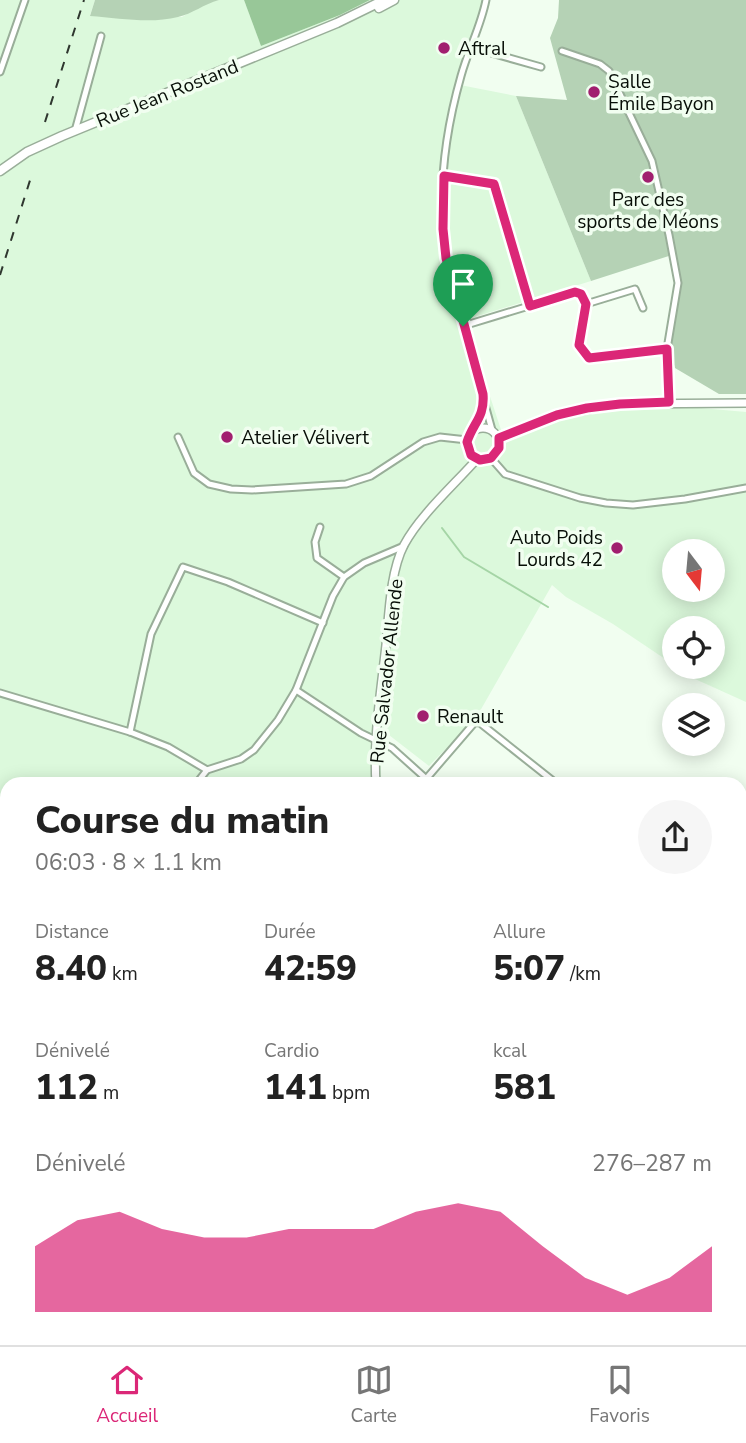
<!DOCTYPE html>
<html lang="fr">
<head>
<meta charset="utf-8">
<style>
	:root { --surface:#fff; --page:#f6f6f6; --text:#222; --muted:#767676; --line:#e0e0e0; --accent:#db2777 }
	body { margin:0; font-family:"Nunito Sans",sans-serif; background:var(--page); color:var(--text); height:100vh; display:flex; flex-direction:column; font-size:26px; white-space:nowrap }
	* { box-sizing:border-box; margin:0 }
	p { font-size:23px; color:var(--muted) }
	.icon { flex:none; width:38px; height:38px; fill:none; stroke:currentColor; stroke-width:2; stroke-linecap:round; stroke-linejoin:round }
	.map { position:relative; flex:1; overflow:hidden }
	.details { position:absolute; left:0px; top:777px; width:747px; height:569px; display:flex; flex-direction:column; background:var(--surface); border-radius:21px 21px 0 0; box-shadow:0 4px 18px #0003 }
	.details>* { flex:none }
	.needle { width:46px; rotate:164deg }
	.tools { position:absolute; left:662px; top:539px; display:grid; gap:14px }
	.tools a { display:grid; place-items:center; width:63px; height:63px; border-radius:50%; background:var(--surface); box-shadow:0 4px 18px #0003; font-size:35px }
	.pin { position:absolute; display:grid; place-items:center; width:60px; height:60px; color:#fff; margin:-72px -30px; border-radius:50% 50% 50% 0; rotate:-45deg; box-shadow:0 0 7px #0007 }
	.pin .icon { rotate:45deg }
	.round { display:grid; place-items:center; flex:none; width:74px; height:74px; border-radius:37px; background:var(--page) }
	.head { display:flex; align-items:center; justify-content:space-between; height:119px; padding:0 35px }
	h1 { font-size:38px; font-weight:800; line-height:52px }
	.metrics { display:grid; grid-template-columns:repeat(3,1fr); gap:10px; height:119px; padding:7px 35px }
	.metrics div { display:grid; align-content:center }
	.metrics b { font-size:35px; font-weight:800 }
	.metrics small { font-size:19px; font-weight:400 }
	.metrics p { font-size:19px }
	.chart { height:196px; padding:14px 35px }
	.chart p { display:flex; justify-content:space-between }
	.chart svg { width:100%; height:126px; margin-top:7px; fill:var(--accent); opacity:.7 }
	.tab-bar { display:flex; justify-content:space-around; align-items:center; height:98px; border-top:2px solid var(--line); background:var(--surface); font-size:19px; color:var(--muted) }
	.tab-bar a { display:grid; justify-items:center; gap:4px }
	.tab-bar .on { color:var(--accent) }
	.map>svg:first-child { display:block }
	.built { fill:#dcf9dc; fill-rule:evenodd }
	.green { fill:#b5d2b5 }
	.forest { fill:#98c798 }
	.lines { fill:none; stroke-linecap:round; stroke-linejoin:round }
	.stream { stroke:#a5d5a6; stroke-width:2 }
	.minor-casing { stroke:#99ae99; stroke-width:9 }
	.tertiary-casing { stroke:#99ae99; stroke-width:10 }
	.secondary-casing { stroke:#99ae99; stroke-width:11 }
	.minor { stroke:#fff; stroke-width:5 }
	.tertiary { stroke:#fff; stroke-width:7 }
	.secondary { stroke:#fff; stroke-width:8 }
	.rail { stroke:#2f372f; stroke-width:2; stroke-dasharray:9 9; stroke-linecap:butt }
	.route-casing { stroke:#fff; stroke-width:14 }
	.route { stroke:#db2777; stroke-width:9 }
	.poi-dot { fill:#a11f6f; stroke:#f1fef0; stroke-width:2.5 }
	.labels { text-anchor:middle; stroke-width:7; stroke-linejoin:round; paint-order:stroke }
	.poi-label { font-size:19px; fill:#070e07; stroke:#f1fef0; text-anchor:start }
	.street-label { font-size:19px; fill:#070e07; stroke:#f1fef0 }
</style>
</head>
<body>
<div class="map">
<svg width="746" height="1345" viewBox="0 0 746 1345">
	<rect width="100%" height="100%" fill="#f1fef0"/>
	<path class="built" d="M0,0H95L90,15L182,17L205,3L219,0H244L261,46L340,15L370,0H484L455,84L516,96L591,281L465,320L504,439L567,416L609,406L667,405L746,412V702L695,679L677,667H712V628H674V665L613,624L566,597L552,585L476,718L429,766L380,728L381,784H7V1339H440L445,1345H0ZM674,551H712V590H674Z"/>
	<g class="green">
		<path d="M95,0H219C204,4 192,14 178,17C150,24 119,18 90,16Z"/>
		<polygon points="559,0 746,0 746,394 719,394 675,368 670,351 680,291 675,254 591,281 516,96 567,100 550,38 558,18"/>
	</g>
	<g class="forest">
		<polygon points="244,0 370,0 340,15 261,46"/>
		<polygon points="740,1193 746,1196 746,1345 515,1345 510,1339 740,1339"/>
	</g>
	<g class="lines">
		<polyline class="stream" points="442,528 464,557 548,607"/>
		<g class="minor-casing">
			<g id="minor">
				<path d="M486,0C481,26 468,50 461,76C442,143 435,214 451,282L492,430"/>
				<polyline points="470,47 541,67"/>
				<polyline points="562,51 600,64 609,71 652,161 669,235 678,283 667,349 669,402"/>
				<polyline points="0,72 25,0"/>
				<polyline points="75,131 101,36"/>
				<polyline points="444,176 494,184 530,306"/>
				<polyline points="586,304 635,289 643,308"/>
				<polyline points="463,326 575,292 581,294 586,304 579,345 589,358 667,349"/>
				<polyline points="473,431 484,406"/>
				<polyline points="178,437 194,473 209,484 231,489 252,490 346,484 371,476 423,442 440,437 467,440"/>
				<polyline points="491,458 505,474 580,498 606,503 633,505 685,499 746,488"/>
				<polyline points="320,527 315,542 317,558 344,577"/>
				<polyline points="296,690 361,733 392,748 432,784"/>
				<polyline points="0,693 130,732 168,747 207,770"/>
				<polyline points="130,732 151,634 183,567 228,582 323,623"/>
				<polyline points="426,779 475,722 480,723 557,784"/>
				<polyline points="196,784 207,770 241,759 254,750 278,720 296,690 333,596 344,577 364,563 404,546"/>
				<polyline points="740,995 746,998"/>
				<polyline points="0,1170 7,1172"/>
				<polyline points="444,1339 449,1345"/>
				<polyline points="514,1339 519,1345"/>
			</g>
		</g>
		<g class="tertiary-casing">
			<g id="tertiary">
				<circle cx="483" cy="444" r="16"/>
				<polyline points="499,438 557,415 620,404 746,403"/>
				<path d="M376,784C373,738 381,691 386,645C389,615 390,572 404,545C420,515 454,485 477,459"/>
				<polyline points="0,1046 7,1042"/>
				<polyline points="340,1345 340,1339"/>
			</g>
		</g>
		<g class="secondary-casing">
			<g id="secondary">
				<polyline points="379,8 394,0"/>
				<polyline points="0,171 27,152 62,136 337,23 384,0"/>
			</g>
		</g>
		<use href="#minor" class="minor"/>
		<use href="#tertiary" class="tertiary"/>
		<use href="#secondary" class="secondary"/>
		<g class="rail">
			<polyline points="45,122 84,0"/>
			<polyline points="0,275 32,174"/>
		</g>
	</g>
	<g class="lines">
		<g class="route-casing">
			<path id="route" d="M444,176L494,184L530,306L575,292L581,294L586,304L579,345L589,358L667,349L669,402L620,404L587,408L557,415L499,438V448L491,458L480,460L471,455L467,442C473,423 485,417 483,394L446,258L443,229Z"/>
		</g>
		<use href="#route" class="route"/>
	</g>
	<g class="poi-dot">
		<circle cx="444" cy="48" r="7"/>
		<circle cx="594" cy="92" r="7"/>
		<circle cx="648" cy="177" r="7"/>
		<circle cx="227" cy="437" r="7"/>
		<circle cx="617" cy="548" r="7"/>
		<circle cx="423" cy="716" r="7"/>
	</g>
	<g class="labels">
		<g class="poi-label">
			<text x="458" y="55">Aftral</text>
			<text x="608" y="88">Salle<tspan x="608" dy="22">Émile Bayon</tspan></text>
			<text x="648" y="206" text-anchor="middle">Parc des<tspan x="648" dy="22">sports de Méons</tspan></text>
			<text x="241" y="444">Atelier Vélivert</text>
			<text x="603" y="544" text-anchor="end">Auto Poids<tspan x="603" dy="22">Lourds 42</tspan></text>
			<text x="437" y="723">Renault</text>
		</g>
		<g class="street-label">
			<text transform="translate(167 93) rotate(-22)" y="7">Rue Jean Rostand</text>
			<text transform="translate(386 671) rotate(-84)" y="7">Rue Salvador Allende</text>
		</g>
	</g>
</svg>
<div class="tools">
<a><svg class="needle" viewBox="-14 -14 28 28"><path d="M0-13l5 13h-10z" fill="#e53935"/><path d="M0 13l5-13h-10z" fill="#767676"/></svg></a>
<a><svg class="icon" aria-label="locate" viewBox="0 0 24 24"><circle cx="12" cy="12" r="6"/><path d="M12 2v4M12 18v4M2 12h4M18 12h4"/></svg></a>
<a><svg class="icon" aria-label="layers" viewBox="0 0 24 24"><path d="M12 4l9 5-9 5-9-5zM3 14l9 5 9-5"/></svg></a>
</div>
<div class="pin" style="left:463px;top:326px;background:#1e9e55"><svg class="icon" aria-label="arrive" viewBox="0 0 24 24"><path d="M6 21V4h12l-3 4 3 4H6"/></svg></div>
<section class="details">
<div class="head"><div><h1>Course du matin</h1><p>06:03 · 8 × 1.1 km</p></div><a class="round"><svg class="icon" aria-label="share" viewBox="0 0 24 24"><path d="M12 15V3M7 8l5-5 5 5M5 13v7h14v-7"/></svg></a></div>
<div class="metrics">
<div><p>Distance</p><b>8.40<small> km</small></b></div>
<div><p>Durée</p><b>42:59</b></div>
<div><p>Allure</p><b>5:07<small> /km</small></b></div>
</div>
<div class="metrics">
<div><p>Dénivelé</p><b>112<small> m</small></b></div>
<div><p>Cardio</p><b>141<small> bpm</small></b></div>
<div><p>kcal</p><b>581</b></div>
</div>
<div class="chart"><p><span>Dénivelé</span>276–287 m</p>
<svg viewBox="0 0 160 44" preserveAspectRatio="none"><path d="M0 44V21L10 12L20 9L30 15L40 18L50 18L60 15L70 15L80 15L90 9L100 6L110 9L120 21L130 32L140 38L150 32L160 21V44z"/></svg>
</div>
</section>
</div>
<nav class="tab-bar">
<a class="on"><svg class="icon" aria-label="home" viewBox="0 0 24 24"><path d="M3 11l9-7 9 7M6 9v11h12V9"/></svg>Accueil</a>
<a><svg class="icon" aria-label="map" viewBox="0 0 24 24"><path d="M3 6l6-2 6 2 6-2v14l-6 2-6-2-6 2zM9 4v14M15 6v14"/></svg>Carte</a>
<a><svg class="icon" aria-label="saved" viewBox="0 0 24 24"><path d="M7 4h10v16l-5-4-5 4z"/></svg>Favoris</a>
</nav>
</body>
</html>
